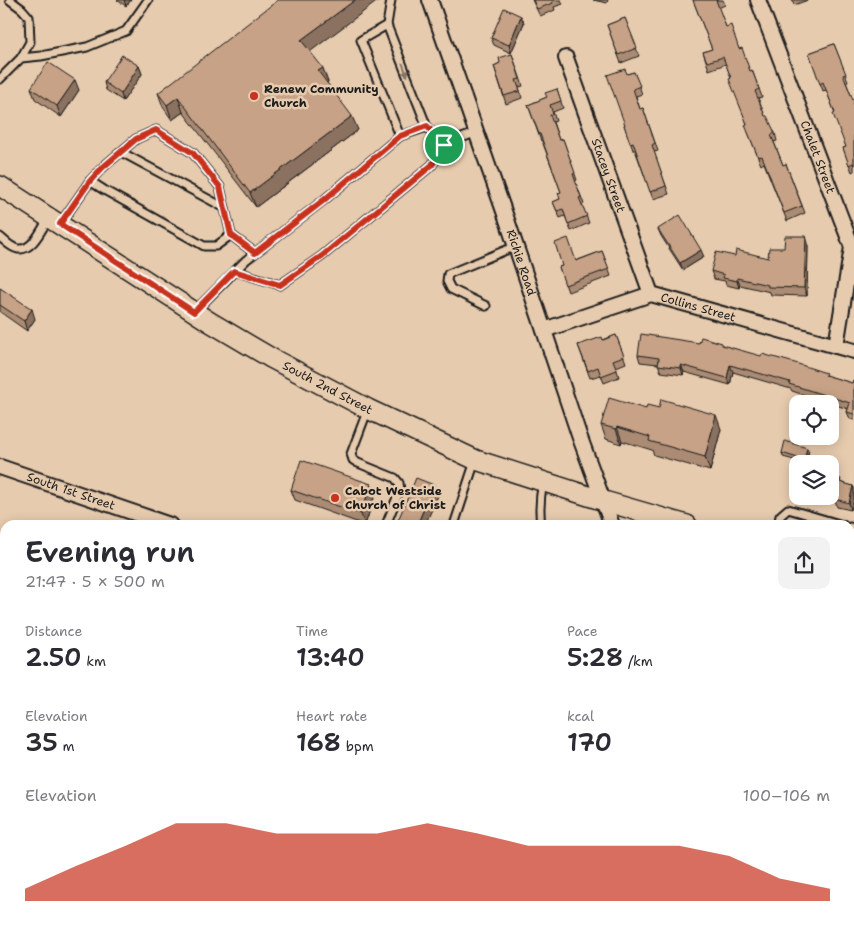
<!DOCTYPE html>
<html lang="en">
<head>
<meta charset="utf-8">
<style>
	:root { --surface:#fff; --page:#f2f2f3; --text:#2b2b33; --muted:#7c7c81; --accent:#c8321e }
	body { margin:0; font-family:"Shantell Sans",sans-serif; background:var(--page); color:var(--text); height:100vh; display:flex; flex-direction:column; font-size:19px; white-space:nowrap }
	* { box-sizing:border-box; margin:0 }
	p { font-size:16px; color:var(--muted) }
	.icon { flex:none; width:28px; height:28px; fill:none; stroke:currentColor; stroke-width:2; stroke-linecap:round; stroke-linejoin:round }
	.map { position:relative; flex:1; overflow:hidden }
	.panel { position:absolute; left:0px; top:520px; width:855px; height:406px; display:flex; flex-direction:column; background:var(--surface); border-radius:15px 15px 0 0; box-shadow:0 2px 12px #0003 }
	.panel>* { flex:none }
	.tools { position:absolute; left:789px; top:395px; display:grid; gap:10px }
	.tools a { display:grid; place-items:center; width:50px; height:50px; border-radius:10px; background:var(--surface); box-shadow:0 2px 12px #0003; font-size:25px }
	.pin { position:absolute; display:grid; place-items:center; width:42px; height:42px; color:#fff; margin:-21px; border:2px solid #fff; border-radius:50%; box-shadow:0 1px 5px #0007 }
	.round { display:grid; place-items:center; flex:none; width:52px; height:52px; border-radius:10px; background:var(--page) }
	.head { display:flex; align-items:center; justify-content:space-between; height:85px; padding:0 25px }
	h1 { font-size:28px; font-weight:600; line-height:38px }
	.stats { display:grid; grid-template-columns:repeat(3,1fr); gap:8px; height:85px; padding:5px 25px }
	.stats div { display:grid; align-content:center }
	.stats b { font-size:25px; font-weight:600 }
	.stats small { font-size:14px; font-weight:400 }
	.stats p { font-size:14px }
	.chart { height:140px; padding:10px 25px }
	.chart p { display:flex; justify-content:space-between }
	.chart svg { width:100%; height:90px; margin-top:5px; fill:var(--accent); opacity:.7 }
	.map>svg:first-child { display:block }
	.lines { fill:none; stroke-linecap:round; stroke-linejoin:round }
	.service-casing { stroke:#1c1c1c; stroke-width:11 }
	.minor-casing { stroke:#1c1c1c; stroke-width:18 }
	.secondary-casing { stroke:#1c1c1c; stroke-width:22 }
	.service { stroke:#e7cbae; stroke-width:7 }
	.minor { stroke:#e7cbae; stroke-width:14 }
	.secondary { stroke:#e7cbae; stroke-width:19 }
	.rail-casing { stroke:#1c1c1c; stroke-width:5.5 }
	.rail { stroke:#e7cbae; stroke-width:4; stroke-dasharray:11; stroke-linecap:butt }
	.wall { fill:#ab8b73; stroke:#1c1c1c }
	.shaded-wall { fill:#8b715e; stroke:#1c1c1c }
	.building { fill:#c7a286; stroke:#1c1c1c }
	.oneway { fill:#827465 }
	.route-casing { stroke:#fff; stroke-width:10 }
	.route { stroke:#c8321e; stroke-width:6 }
	.poi-dot { fill:#c8321e; stroke:#e7cbae; stroke-width:2 }
	.labels { text-anchor:middle; stroke-width:5; stroke-linejoin:round; paint-order:stroke }
	.poi-label { font-size:12px; font-weight:bold; fill:#1c1c1c; stroke:#e7cbae; text-anchor:start }
	.street-label { font-size:12px; fill:#1c1c1c; stroke:#e7cbae }
</style>
</head>
<body>
<div class="map">
<svg width="854" height="926" viewBox="0 0 854 926">
	<rect width="100%" height="100%" fill="#e7cbae"/>
	<filter id="ink" filterUnits="userSpaceOnUse"><feTurbulence type="fractalNoise" baseFrequency=".02" numOctaves="2"/><feDisplacementMap in="SourceGraphic" scale="10" xChannelSelector="R" yChannelSelector="G"/><feConvolveMatrix kernelMatrix="1 2 1 2 8 2 1 2 1" color-interpolation-filters="sRGB"/></filter>
	<g filter="url(#ink)">
		<g class="lines">
			<g class="service-casing">
				<g id="service">
					<polyline points="10,0 22,9 29,17 30,42 21,58"/>
					<polyline points="391,0 387,25 427,127 444,145"/>
					<polyline points="387,25 361,40 400,136"/>
					<polyline points="0,79 21,58 41,56 87,47 126,31 148,0"/>
					<polygon points="156,130 193,153 220,187 231,235 216,246 204,246 104,190 90,181 102,168 136,139"/>
					<polyline points="121,152 225,208"/>
					<polyline points="60,224 90,181"/>
					<polyline points="231,235 255,253"/>
					<path d="M0,237C5,241 11,248 18,249C33,251 42,228 49,218"/>
					<polyline points="235,271 280,285 322,256 432,165 444,145 477,132"/>
					<polyline points="486,306 451,289 447,281 448,274 516,246"/>
					<polyline points="194,312 246,260 324,200 400,136 427,127"/>
					<polyline points="368,409 351,454 353,460 358,463 395,478 399,483 400,490 386,525"/>
					<polyline points="454,525 475,461"/>
					<path d="M541,525C539,510 540,496 543,482"/>
					<polyline points="778,525 780,516 788,509 843,525"/>
					<polyline points="850,527 854,528"/>
				</g>
			</g>
			<g class="minor-casing">
				<g id="minor">
					<path id="s1" d="M430,0L506,217L579,435L612,525"/>
					<path id="s2" d="M758,0L852,247L836,346"/>
					<path id="s3" d="M566,58L651,294"/>
					<path id="s4" d="M544,330L651,294L854,351"/>
					<path id="s5" d="M0,467L170,525"/>
					<polyline points="850,801 854,802"/>
				</g>
			</g>
			<g class="secondary-casing">
				<g id="secondary">
					<path id="s6" d="M0,186L210,322L271,358L368,409L476,460L604,501L687,525"/>
					<polyline points="850,573 854,574"/>
				</g>
			</g>
			<use href="#service" class="service"/>
			<use href="#minor" class="minor"/>
			<use href="#secondary" class="secondary"/>
			<g class="rail-casing">
				<g id="rail">
					<polyline points="0,894 5,894"/>
					<polyline points="0,903 5,904"/>
					<polyline points="131,921 166,926"/>
					<polyline points="203,921 237,926"/>
				</g>
			</g>
			<use href="#rail" class="rail"/>
		</g>
		<g class="wall">
			<polygon points="117,0 131,0 126,6"/>
			<polygon points="532,0 561,0 563,4 554,7 555,10 540,16"/>
			<polygon points="593,0 608,0 607,3"/>
			<polygon points="693,0 723,0 725,5 718,8 726,27 739,49 750,71 752,70 762,97 758,98 765,116 775,133 777,141 774,142 783,165 786,164 805,213 787,221 764,163 761,165 748,132 747,124 726,64 709,70 703,52 712,49"/>
			<polygon points="792,0 808,0 794,5"/>
			<polygon points="521,16 524,23 511,53 494,45 491,38"/>
			<polygon points="625,18 639,56 621,63 607,25"/>
			<polygon points="834,44 848,81 846,82 853,100 854,100 854,171 852,172 843,148 846,147 835,113 826,90 823,91 809,53"/>
			<polygon points="310,51 328,82 327,83 358,130 256,207 183,112 172,120 163,107 158,93"/>
			<polygon points="512,54 523,86 519,87 522,98 506,104 494,66 500,63"/>
			<polygon points="139,66 142,74 123,101 106,90 104,82"/>
			<polygon points="634,72 642,94 636,96 640,109 643,108 658,151 654,152 669,194 653,199 635,150 633,150 624,125 625,125 627,74"/>
			<polygon points="31,88 79,90 61,117 35,99"/>
			<polygon points="557,89 563,108 553,112 556,121 553,122 559,140 563,139 577,180 575,181 584,204 582,205 589,223 571,231 565,216 560,218 553,202 560,199 561,192 542,141 541,141 528,105 547,97"/>
			<polygon points="658,229 704,257 683,270 661,236"/>
			<polygon points="808,243 807,296 771,295 770,292 740,285 739,288 726,285 725,281 714,279 711,271 735,256 768,258 784,248"/>
			<polygon points="602,251 611,276 568,292 559,267"/>
			<polygon points="0,288 35,319 27,331 0,312"/>
			<polygon points="616,335 626,363 616,367 619,377 604,383 601,375 590,378 578,345 603,340"/>
			<polygon points="699,343 724,346 852,383 854,380 854,420 850,419 847,412 848,409 792,391 791,389 733,372 730,385 684,372 683,375 661,372 658,364 640,362 638,355"/>
			<polygon points="601,425 721,429 710,471 654,455 652,450 622,441 621,444 606,439"/>
			<polygon points="809,451 805,463 783,457 782,453"/>
			<polygon points="830,469 834,470 837,478 842,483 853,486 854,488 854,500 851,510 837,507 835,499 836,496 830,495"/>
			<polygon points="371,484 375,495 365,525 295,500 291,490"/>
			<polygon points="0,568 5,580 5,588 2,589 4,597 0,598"/>
			<polygon points="0,618 5,632 5,694 1,695 0,691"/>
			<polygon points="854,662 854,691 850,682 850,678"/>
		</g>
		<g class="shaded-wall">
			<polygon points="124,0 131,0 126,6"/>
			<polygon points="355,0 379,0 307,54 301,40"/>
			<polygon points="521,16 524,23 511,53 509,45"/>
			<polygon points="139,66 142,74 123,101 121,94"/>
			<polygon points="323,68 328,82 323,86 318,71"/>
			<polygon points="75,80 79,90 61,117 57,106"/>
			<polygon points="178,97 183,112 172,120 167,105"/>
			<polygon points="352,116 358,130 256,207 250,193"/>
			<polygon points="806,236 808,243 807,296 804,288"/>
			<polygon points="701,250 704,257 683,270 680,263"/>
			<polygon points="737,278 740,285 739,288 737,281"/>
			<polygon points="32,309 35,319 27,331 24,321"/>
			<polygon points="681,365 684,372 683,375 681,368"/>
			<polygon points="730,365 733,372 730,385 727,378"/>
			<polygon points="716,415 721,429 710,471 705,457"/>
			<polygon points="617,427 622,441 621,444 616,429"/>
			<polygon points="807,448 809,451 805,463 804,460"/>
			<polygon points="834,470 837,477 835,484 832,477"/>
			<polygon points="371,484 375,495 365,525 361,514"/>
			<polygon points="434,485 438,496 425,525 417,525"/>
			<polygon points="853,486 854,488 854,500 851,510 849,503"/>
			<polygon points="5,743 5,755 3,760 0,753"/>
			<polygon points="5,812 5,820 0,824 0,816"/>
		</g>
		<g class="building">
			<polygon points="278,0 355,0 301,40 323,68 318,71 352,116 250,193 178,97 167,105 158,93"/>
			<polygon points="533,0 552,0 553,3 537,9"/>
			<polygon points="693,0 717,0 716,0 726,27 731,25 739,49 742,48 750,71 752,70 759,89 755,91 765,116 767,116 775,133 771,135 783,165 786,164 802,206 784,213 762,156 758,157 745,125 747,124 729,79 731,78 723,57 707,62 703,52 712,49"/>
			<polygon points="504,8 521,16 509,45 491,38"/>
			<polygon points="625,18 637,48 618,55 607,25"/>
			<polygon points="834,44 846,74 843,75 853,100 854,100 854,166 853,163 849,165 843,148 846,147 833,114 835,113 823,82 820,84 809,53"/>
			<polygon points="512,54 520,79 516,80 520,91 504,96 494,66 500,63 499,58"/>
			<polygon points="122,55 139,66 121,94 104,82"/>
			<polygon points="48,62 75,80 57,106 31,88"/>
			<polygon points="625,69 627,74 634,72 640,86 633,89 640,109 643,108 655,143 652,145 666,186 650,192 633,142 630,143 624,125 625,125 607,75"/>
			<polygon points="557,89 561,101 550,105 553,114 550,115 559,140 563,139 575,173 573,174 581,197 579,198 587,216 568,224 563,209 557,211 553,202 560,199 558,193 561,192 540,134 539,134 528,105 547,97 545,93"/>
			<polygon points="680,215 701,250 680,263 658,229"/>
			<polygon points="785,236 806,236 804,288 768,287 768,285 737,278 737,281 723,278 724,275 711,271 716,252 735,256 736,250 768,258 769,248 784,248"/>
			<polygon points="568,238 576,261 602,251 609,269 565,285 559,267 562,266 555,243"/>
			<polygon points="0,288 32,309 24,321 0,305"/>
			<polygon points="641,334 699,343 701,337 722,343 722,345 761,356 762,354 795,363 826,373 825,375 852,383 853,380 854,380 854,414 847,412 850,403 789,384 790,382 730,365 727,378 681,365 681,368 658,365 659,358 638,355"/>
			<polygon points="616,335 624,356 613,360 617,370 601,376 598,367 588,371 578,345 602,337 603,340"/>
			<polygon points="609,398 646,409 647,405 659,408 661,399 716,415 705,457 649,441 650,437 617,427 616,429 601,425"/>
			<polygon points="785,441 807,448 804,460 782,453"/>
			<polygon points="301,460 371,484 361,514 291,490"/>
			<polygon points="830,469 834,470 832,477 841,479 840,482 853,486 849,503 835,499 837,490 830,488"/>
			<polygon points="416,478 434,485 417,525 396,525"/>
			<polygon points="0,568 1,568 5,580 0,581"/>
			<polygon points="0,618 5,633 5,685 0,687"/>
			<polygon points="854,662 854,681 850,680"/>
			<polygon points="2,708 5,709 5,743 0,753 0,711"/>
			<polygon points="0,799 5,806 5,812 0,816"/>
		</g>
		<defs><path id="oneway-solid" d="M-6-.8H1V-3.2L6.5 0L1 3.2V.8H-6Z" transform="scale(1.25)"/></defs>
		<use class="oneway" href="#oneway-solid" transform="translate(405 70) rotate(69)"/>
	</g>
	<g class="lines" filter="url(#ink)">
		<g class="route-casing">
			<polygon id="route" points="427,126 444,145 432,165 322,256 280,285 234,271 194,312 60,224 90,181 102,168 136,139 156,130 193,153 220,187 231,235 255,253 324,200 400,136"/>
		</g>
		<use href="#route" class="route"/>
	</g>
	<g class="poi-dot">
		<circle cx="254" cy="96" r="5"/>
		<circle cx="335" cy="498" r="5"/>
	</g>
	<g class="labels">
		<g class="poi-label">
			<text x="264" y="93">Renew Community<tspan x="264" dy="14">Church</tspan></text>
			<text x="345" y="495">Cabot Westside<tspan x="345" dy="14">Church of Christ</tspan></text>
		</g>
		<g class="street-label">
			<text dy="4" stroke="none"><textPath href="#s2" startOffset="168">Chalet Street</textPath></text>
			<text dy="4" stroke="none"><textPath href="#s3" startOffset="125">Stacey Street</textPath></text>
			<text dy="4" stroke="none"><textPath href="#s1" startOffset="278">Richie Road</textPath></text>
			<text dy="4" stroke="none"><textPath href="#s4" startOffset="162">Collins Street</textPath></text>
			<text dy="4" stroke="none"><textPath href="#s6" startOffset="385">South 2nd Street</textPath></text>
			<text dy="4" stroke="none"><textPath href="#s5" startOffset="75">South 1st Street</textPath></text>
		</g>
	</g>
</svg>
<div class="tools">
<a><svg class="icon" aria-label="locate" viewBox="0 0 24 24"><circle cx="12" cy="12" r="6"/><path d="M12 2v4M12 18v4M2 12h4M18 12h4"/></svg></a>
<a><svg class="icon" aria-label="layers" viewBox="0 0 24 24"><path d="M12 4l9 5-9 5-9-5zM3 14l9 5 9-5"/></svg></a>
</div>
<div class="pin" style="left:444px;top:145px;background:#1e9e55"><svg class="icon" aria-label="arrive" viewBox="0 0 24 24"><path d="M6 21V4h12l-3 4 3 4H6"/></svg></div>
<section class="panel">
<div class="head"><div><h1>Evening run</h1><p>21:47 · 5 × 500 m</p></div><a class="round"><svg class="icon" aria-label="share" viewBox="0 0 24 24"><path d="M12 15V3M7 8l5-5 5 5M5 13v7h14v-7"/></svg></a></div>
<div class="stats">
<div><p>Distance</p><b>2.50<small> km</small></b></div>
<div><p>Time</p><b>13:40</b></div>
<div><p>Pace</p><b>5:28<small> /km</small></b></div>
</div>
<div class="stats">
<div><p>Elevation</p><b>35<small> m</small></b></div>
<div><p>Heart rate</p><b>168<small> bpm</small></b></div>
<div><p>kcal</p><b>170</b></div>
</div>
<div class="chart"><p><span>Elevation</span>100–106 m</p>
<svg viewBox="0 0 160 44" preserveAspectRatio="none"><path d="M0 44V38L10 27L20 17L30 6L40 6L50 11L60 11L70 11L80 6L90 11L100 17L110 17L120 17L130 17L140 22L150 33L160 38V44z"/></svg>
</div>
</section>
</div>
</body>
</html>
